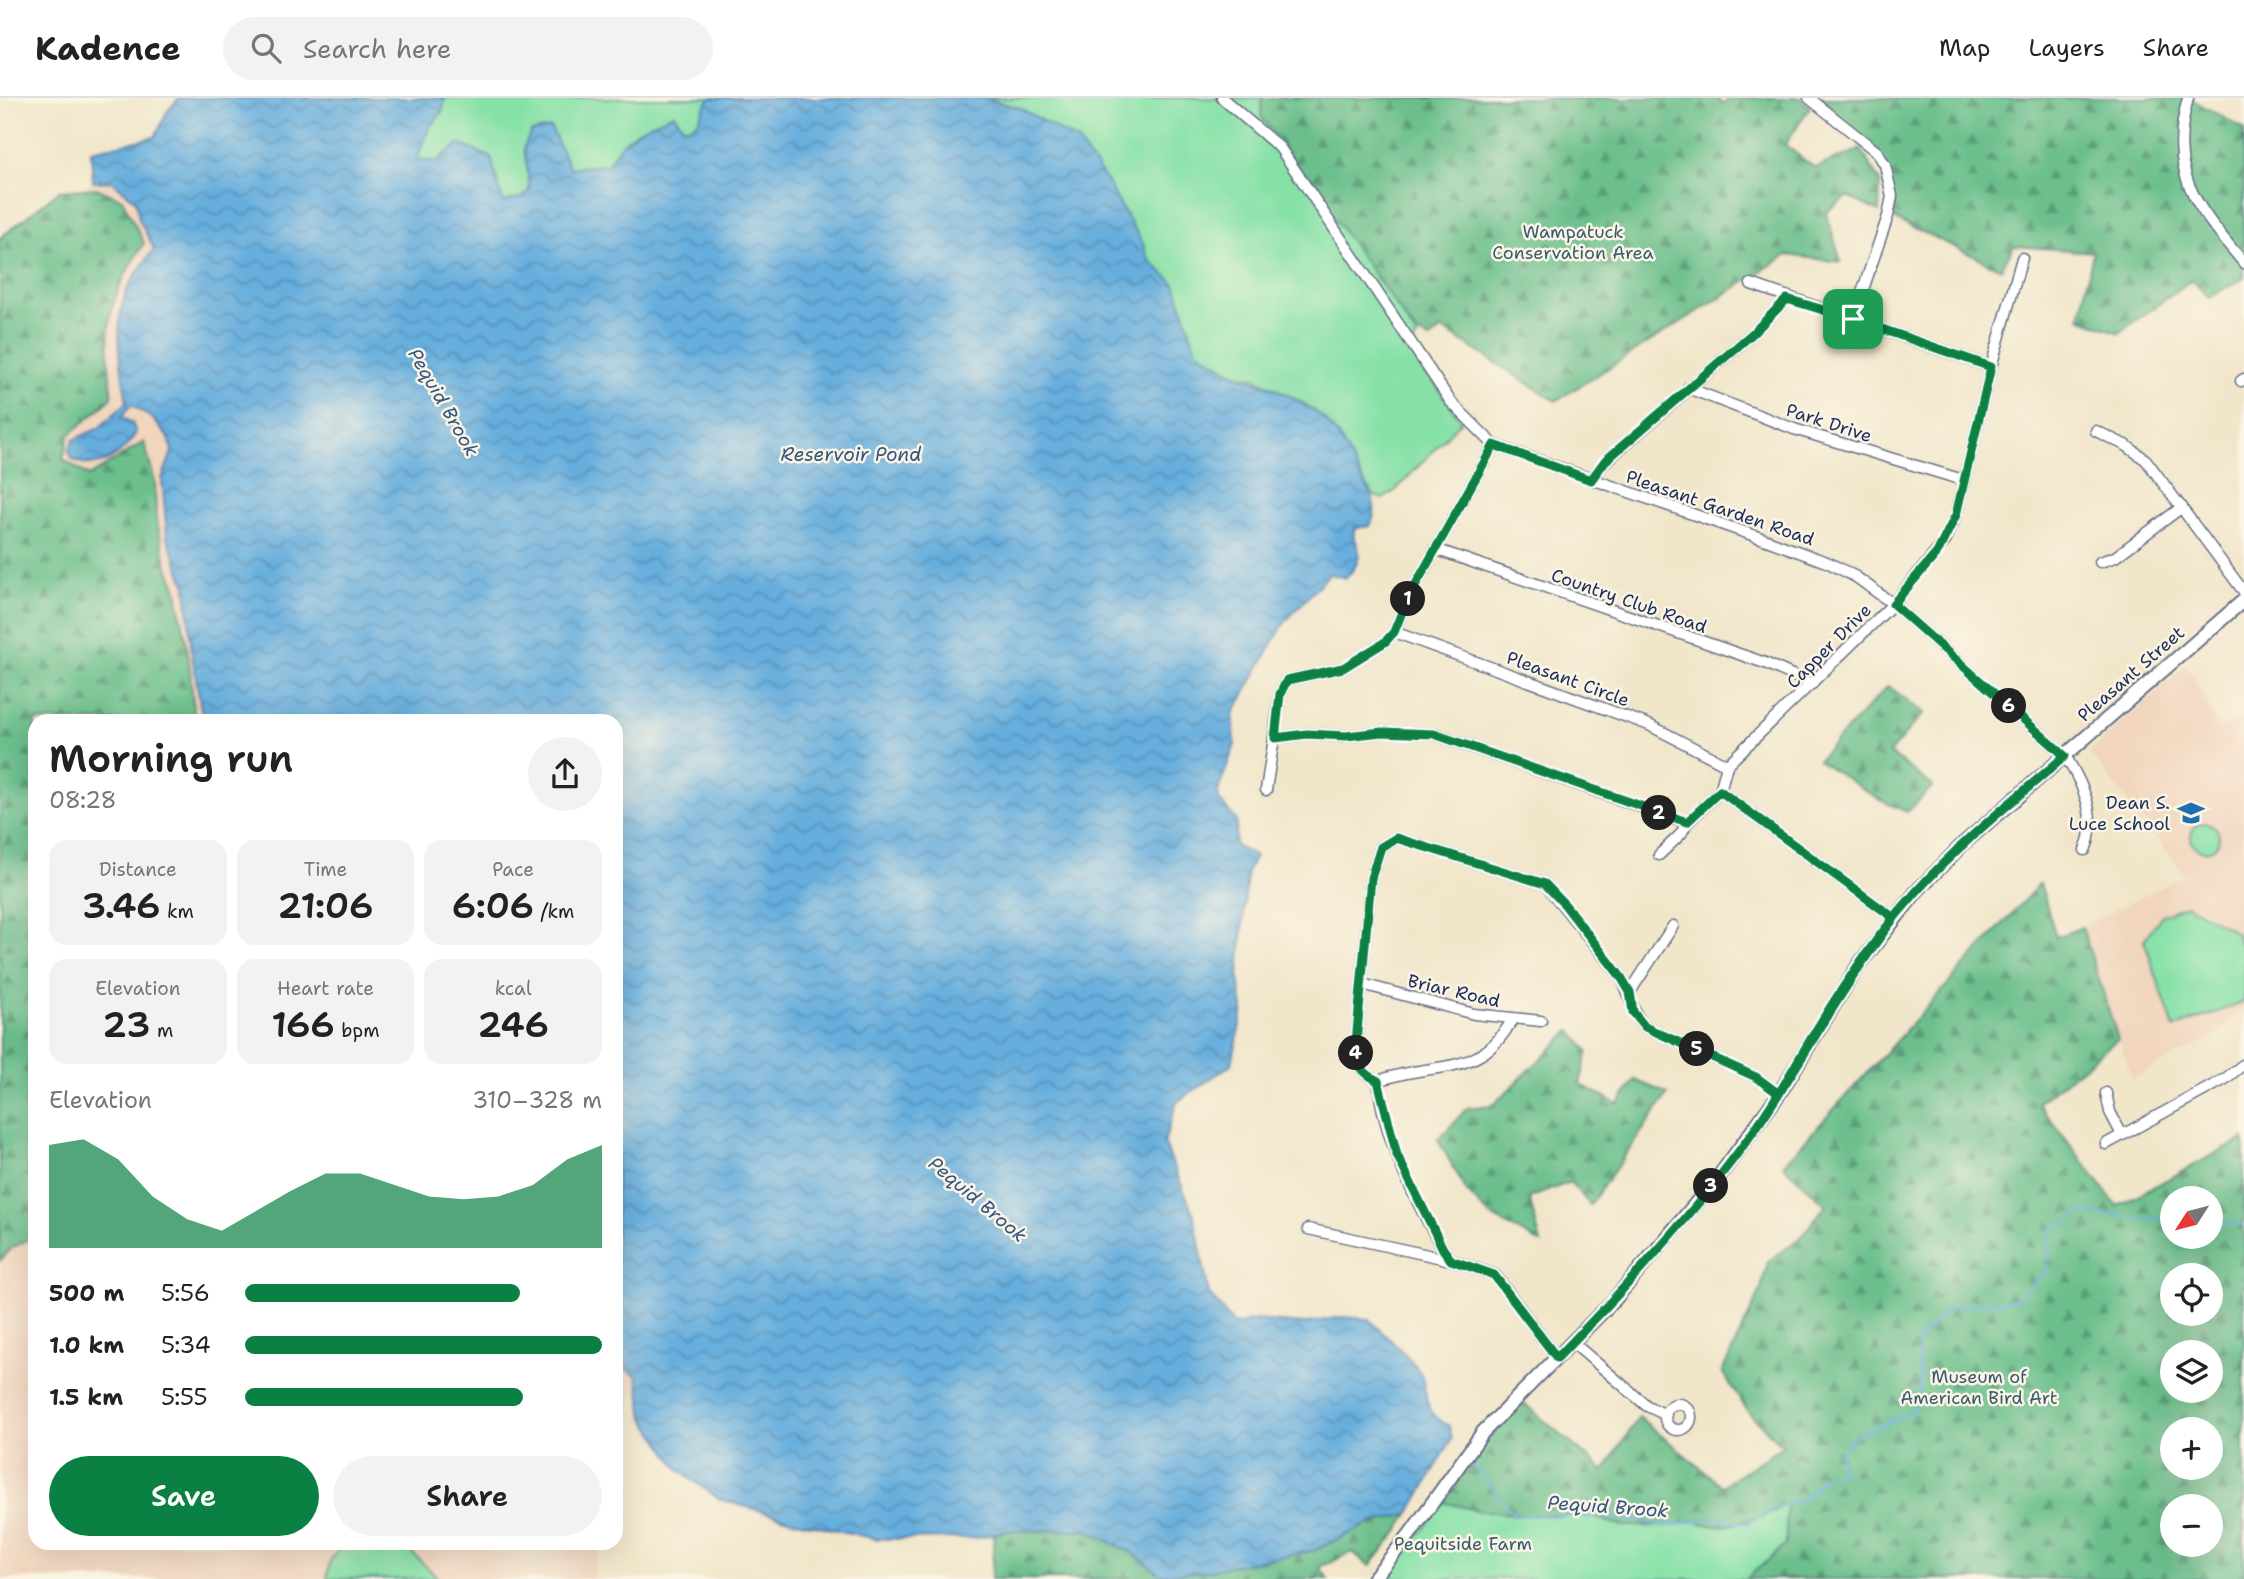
<!DOCTYPE html>
<html lang="en">
<head>
<meta charset="utf-8">
<style>
	:root { --surface:#fff; --page:#f2f2f2; --text:#222; --muted:#767676; --line:#e0e0e0; --accent:#0b8043 }
	body { margin:0; font-family:"Shantell Sans",sans-serif; background:var(--page); color:var(--text); height:100vh; display:flex; flex-direction:column; font-size:26px; white-space:nowrap }
	* { box-sizing:border-box; margin:0 }
	p { font-size:23px; color:var(--muted) }
	.icon { flex:none; width:38px; height:38px; fill:none; stroke:currentColor; stroke-width:2; stroke-linecap:round; stroke-linejoin:round }
	.map { position:relative; flex:1; overflow:hidden }
	.panel { position:absolute; left:28px; top:616px; width:595px; height:836px; display:flex; flex-direction:column; background:var(--surface); border-radius:21px; box-shadow:0 7px 28px #0002 }
	.panel>* { flex:none }
	.needle { width:46px; rotate:234deg }
	.tools { position:absolute; left:2160px; top:1088px; display:grid; gap:14px }
	.tools a { display:grid; place-items:center; width:63px; height:63px; border-radius:50%; background:var(--surface); box-shadow:0 7px 28px #0002; font-size:35px }
	.pin { position:absolute; display:grid; place-items:center; width:60px; height:60px; color:#fff; margin:-30px; border-radius:14px; box-shadow:0 4px 10px #0006 }
	.km { position:absolute; width:35px; height:35px; margin:-18px; border-radius:50%; background:#222; color:#fff; font-size:19px; line-height:35px; text-align:center }
	.round { display:grid; place-items:center; flex:none; width:74px; height:74px; border-radius:37px; background:var(--page) }
	.summary { display:flex; align-items:center; justify-content:space-between; height:119px; padding:0 21px }
	h1 { font-size:38px; font-weight:600; line-height:52px }
	.stats { display:grid; grid-template-columns:repeat(3,1fr); gap:10px; height:119px; padding:7px 21px }
	.stats div { display:grid; align-content:center; border-radius:18px; background:var(--page); text-align:center }
	.stats b { font-size:35px; font-weight:600 }
	.stats small { font-size:19px; font-weight:400 }
	.stats p { font-size:19px }
	.chart { height:196px; padding:14px 21px }
	.chart p { display:flex; justify-content:space-between }
	.chart svg { width:100%; height:126px; margin-top:7px; fill:var(--accent); opacity:.7 }
	.button { display:flex; gap:14px; margin-top:auto; padding:14px 21px }
	.button a { flex:1; height:80px; border-radius:42px; background:var(--accent); color:#fff; font-size:28px; font-weight:600; line-height:80px; text-align:center }
	.button a+a { background:var(--page); color:var(--text) }
	ul { padding:0 21px; list-style:none; font-size:23px }
	li { display:grid; grid-template-columns:112px 84px 1fr; align-items:center; height:52px }
	li i { height:18px; border-radius:9px; background:var(--accent) }
	header { display:flex; align-items:center; gap:42px; box-sizing:border-box; height:98px; padding:0 35px; background:var(--surface); border-bottom:2px solid var(--line) }
	header strong { font-size:33px }
	nav { display:flex; gap:38px; margin-inline-start:auto; font-size:24px }
	.search { width:490px; height:63px; background:var(--page); display:flex; align-items:center; gap:18px; box-sizing:border-box; padding:0 24px; border-radius:38px; color:var(--muted); font-size:26px }
	.map>svg:first-child { display:block }
	.built { fill:#f1d5bd }
	.green { fill:#86e1a7; stroke:#508882; stroke-width:2 }
	.forest { fill:url(#forest-firs); stroke:#447775; stroke-width:2; fill-rule:evenodd }
	.water { fill:url(#water-waves); stroke:#406e9e; stroke-width:2 }
	.lines { fill:none; stroke-linecap:round; stroke-linejoin:round }
	.stream { stroke:#66aedd; stroke-width:2.5 }
	.minor-casing { stroke:#666f84; stroke-width:13 }
	.major-casing { stroke:#666f84; stroke-width:16 }
	.minor { stroke:#fff; stroke-width:10 }
	.major { stroke:#fff; stroke-width:12 }
	.route-casing { stroke:#fff; stroke-width:14 }
	.route { stroke:#0b8043; stroke-width:9 }
	.labels { text-anchor:middle; stroke-width:5; stroke-linejoin:round; paint-order:stroke }
	.park-label { font-size:18px; fill:#365c70; stroke:#fcf5e5 }
	.street-label { font-size:18px; fill:#1b2f5e; stroke:#fcf5e5 }
	.poi-label { font-size:18px; fill:#1b2f5e; stroke:#fcf5e5; text-anchor:end }
	.water-label { font-size:19px; font-style:italic; fill:#325584; stroke:#fcf5e5 }
</style>
</head>
<body>
<header>
<strong>Kadence</strong>
<div class="search"><svg class="icon" aria-label="search" viewBox="0 0 24 24"><circle cx="10" cy="10" r="6"/><path d="M15 15l6 6"/></svg>Search here</div>
<nav><a>Map</a><a>Layers</a><a>Share</a></nav>
</header>
<div class="map">
<svg width="2244" height="1481" viewBox="0 0 2244 1481">
	<defs>
		<pattern id="forest-firs" width="22" height="20" patternUnits="userSpaceOnUse" patternTransform="scale(1.75)"><rect width="22" height="20" fill="#6cbf8c"/><path d="M5 1l3.5 6h-7zM16 11l3.5 6h-7z" fill="#589c76"/></pattern>
		<pattern id="water-waves" width="16" height="10" patternUnits="userSpaceOnUse" patternTransform="scale(1.75)"><rect width="16" height="10" fill="#66aedd"/><path d="M0 5q4-4 8 0t8 0" fill="none" stroke="#538eb6"/></pattern>
	</defs>
	<rect width="100%" height="100%" fill="#fcf5e5"/>
	<filter id="ink" filterUnits="userSpaceOnUse"><feTurbulence type="fractalNoise" baseFrequency=".0143" numOctaves="2"/><feDisplacementMap in="SourceGraphic" scale="14" xChannelSelector="R" yChannelSelector="G"/><feConvolveMatrix kernelMatrix="1 2 1 2 8 2 1 2 1" color-interpolation-filters="sRGB"/></filter>
	<filter id="wash" filterUnits="userSpaceOnUse"><feTurbulence type="fractalNoise" baseFrequency=".00686" numOctaves="4" result="noise"/><feDisplacementMap in="SourceGraphic" scale="28" xChannelSelector="R" yChannelSelector="G"/><feGaussianBlur stdDeviation="1.57" result="paint"/><feColorMatrix in="noise" values="0 0 0 0 0 0 0 0 0 0 0 0 0 0 0 0 0 1.4 0 .05"/><feComposite in="paint" operator="in"/></filter>
	<g filter="url(#wash)">
		<rect width="100%" height="100%" fill="#f1e6ca"/>
		<g class="built">
			<polygon points="112,83 136,103 139,121 154,151 119,227 121,272 127,304 99,331 73,342 79,364 92,366 111,362 127,323 121,319 131,307 153,321 170,342 172,354 162,381 167,438 186,488 203,623 35,623 35,1446 600,1446 593,1481 0,1481 0,141 93,84"/>
			<polygon points="2187,567 2219,630 2244,618 2244,915 2239,911 2216,937 2132,981 2082,829 2185,777 2089,654"/>
			<polygon points="616,1266 637,1277 616,1372"/>
		</g>
		<g class="green">
			<path d="M445,0H711C698,12 705,26 684,30L674,16C640,30 626,35 607,67L569,70L561,52L524,49L530,91L523,99L502,105L491,59L447,54L436,64L417,61L429,30L442,14Z"/>
			<polygon points="984,0 1270,0 1378,181 1417,239 1410,251 1461,323 1396,392 1383,401 1374,398 1359,376 1294,300 1255,280 1237,277 1196,252 1175,186 1148,161 1143,146 1102,76 1077,43 1020,10"/>
			<circle cx="2205" cy="739" r="14"/>
			<polygon points="2187,807 2237,835 2239,846 2244,847 2244,904 2174,930 2144,842 2162,817"/>
			<polygon points="1444,1404 1475,1412 1524,1417 1584,1417 1624,1428 1673,1428 1692,1423 1720,1429 1762,1419 1787,1405 1786,1447 1746,1481 1385,1481"/>
			<polygon points="342,1446 403,1446 439,1481 327,1481 330,1463"/>
		</g>
		<g class="forest">
			<polygon points="1262,0 1719,0 1722,6 1733,0 1801,0 1810,9 1785,47 1815,70 1861,51 1880,83 1879,114 1848,99 1826,114 1841,164 1787,157 1556,303 1442,231 1430,241 1417,236 1261,18"/>
			<polygon points="1809,0 2189,0 2244,31 2244,180 2209,200 2192,182 2119,235 2080,220 2093,154 2014,148 2001,171 1888,118 1892,98 1885,67"/>
			<path d="M96,90L122,101L144,145C104,206 105,230 112,300L69,337L63,361L89,378L144,344L155,384L156,419L166,464L176,489L188,554L195,623H35V1138L10,1151L0,1163V140L59,93Z"/>
			<polygon points="1888,588 1924,615 1889,655 1933,688 1907,714 1880,702 1818,662"/>
			<path d="M2040,785L2056,839L2082,829L2118,941L2038,1005L2117,1108L2244,1041V1481H1746L1786,1447L1787,1406L1762,1419L1720,1429L1692,1423L1673,1428H1624L1584,1417H1524L1475,1412L1444,1404L1488,1341L1521,1303L1604,1373L1639,1319L1722,1388L1783,1348L1749,1315L1722,1274L1760,1194L1768,1163L1799,1141L1826,1107L1783,1067ZM2172,1101H2210V1139H2172ZM2172,1178H2210V1216H2172ZM2172,1255H2210V1293H2172ZM2172,1332H2210V1370H2172ZM2172,1409H2210V1447H2172Z"/>
			<polygon points="1571,932 1588,953 1580,986 1618,1006 1635,982 1668,996 1590,1107 1570,1084 1529,1100 1541,1145 1489,1117 1467,1094 1438,1042 1467,1010 1493,1007"/>
			<polygon points="1409,1416 1398,1434 1370,1468 1352,1454 1320,1469 1328,1481 991,1481 994,1436 1006,1433 1087,1432 1133,1455 1161,1477 1205,1473 1315,1452 1371,1425"/>
		</g>
		<path class="water" d="M179,0H445L442,14L429,30L417,61L436,64L459,46L491,59L503,104L523,99L530,91L524,49L531,34L551,30L570,70L607,67C627,35 640,30 674,16L684,30C706,26 698,12 711,0H984L1020,10L1077,43L1102,76L1143,146L1148,161L1175,186L1196,252C1209,260 1223,272 1238,277C1264,286 1293,297 1315,313C1337,330 1349,356 1361,379C1371,397 1380,407 1370,428L1355,430L1353,437C1363,456 1360,465 1346,480L1329,476L1285,524L1233,616L1235,646L1218,693L1219,702L1237,723L1235,748L1255,758L1247,774L1239,878L1243,912L1232,966L1177,1004L1164,1045L1194,1117L1209,1196L1234,1227L1255,1222L1303,1226L1341,1219L1369,1221C1385,1238 1406,1254 1419,1273C1431,1292 1417,1311 1449,1328L1452,1341L1409,1416L1371,1425L1315,1452L1205,1473L1161,1477L1133,1455L1087,1432L1006,1433L976,1440L876,1441L792,1422L719,1401L680,1373L644,1320L637,1278L616,1266V623H203L192,557L186,488L167,438L162,381L172,354L170,342L153,321L131,307L122,319L132,325L136,335C121,358 100,375 72,361L69,352L73,342L99,330L127,304C121,270 114,230 125,197C130,181 145,165 154,151L139,121L136,103L112,83L93,84L91,53L155,39L167,14Z"/>
		<g class="lines">
			<g class="stream">
				<polyline points="2210,1125 2244,1126"/>
				<polyline points="1469,1362 1514,1417 1622,1420 1671,1428 1715,1420 1748,1426 1773,1411 1807,1399 1823,1378 1842,1377 1839,1357 1853,1338 1911,1315 1920,1293 1919,1241 1950,1210 2018,1201 2048,1170 2051,1131 2084,1114 2172,1123"/>
			</g>
		</g>
	</g>
	<g filter="url(#ink)">
		<g class="lines">
			<g class="minor-casing">
				<g id="minor">
					<path d="M1222,0L1280,50L1451,304L1494,347L1764,441L1829,465L1856,479L1893,506L2065,658C2082,684 2099,721 2085,752"/>
					<polyline points="1809,0 1877,54 1885,67 1892,98 1888,118 1853,221"/>
					<path d="M2188,0C2167,77 2197,109 2244,165"/>
					<polyline points="1751,186 1991,269"/>
					<polyline points="2241,283 2244,281"/>
					<polyline points="1688,290 1794,331 1963,382"/>
					<polyline points="2096,333 2127,348 2146,362 2244,494"/>
					<polyline points="1591,382 1605,364 1753,235 1787,201"/>
					<polyline points="1435,451 1765,565 1812,586"/>
					<polyline points="2100,464 2115,459 2182,409"/>
					<polyline points="1274,640 1280,596 1287,582 1343,570 1385,544 1394,534 1406,504 1494,347"/>
					<polyline points="1727,667 1893,506 1946,442 1956,417 1991,269 2022,160"/>
					<polyline points="1266,692 1274,640 1307,636 1346,638 1382,634 1434,636 1687,725 1720,693 1727,667 1649,627 1394,534"/>
					<polyline points="1720,693 1894,820"/>
					<polyline points="1659,757 1681,736 1687,725"/>
					<polyline points="1362,886 1474,916 1541,923"/>
					<polyline points="1630,894 1673,828"/>
					<path d="M1378,983C1433,962 1479,982 1512,922"/>
					<polyline points="2106,995 2110,1014 2122,1037"/>
					<polyline points="2106,1046 2225,981 2244,966"/>
					<polyline points="1308,1131 1451,1162"/>
					<polyline points="1572,1244 1647,1308 1666,1317"/>
					<path d="M1557,1260L1495,1177L1451,1162L1443,1151C1414,1100 1384,1042 1378,983C1365,976 1359,970 1355,956L1371,780L1381,749L1396,740L1545,786L1621,879C1631,896 1631,914 1645,929L1756,979L1779,996"/>
					<circle cx="1678" cy="1319" r="13"/>
				</g>
			</g>
			<g class="major-casing">
				<polyline id="major" points="1373,1481 1410,1436 1483,1334 1614,1202 1720,1077 1779,996 1858,868 1917,793 1963,746 2244,502"/>
			</g>
			<use href="#minor" class="minor"/>
			<use href="#major" class="major"/>
		</g>
	</g>
	<g class="lines" filter="url(#ink)">
		<g class="route-casing">
			<path id="route" d="M1853,221L1787,201L1753,235L1605,363L1591,382L1494,347L1406,504L1394,534L1385,544L1343,570L1287,582L1280,596L1275,640L1307,636L1346,638L1382,634L1434,636L1687,724L1720,693L1894,820C1842,888 1802,964 1753,1034C1695,1115 1626,1189 1557,1260L1494,1177L1451,1162L1443,1151L1397,1057L1378,983C1365,976 1359,970 1355,956L1371,780L1381,749L1396,740L1545,786L1565,807L1621,879L1630,894L1633,914L1645,929L1756,979L1779,996C1819,925 1862,854 1916,794C1961,744 2014,702 2065,658L1893,506L1937,455L1956,417L1991,269L1853,221"/>
		</g>
		<use href="#route" class="route"/>
	</g>
	<defs>
		<g id="school-bare" transform="scale(2.1)"><path d="M0-5L7-2L0 1L-7-2ZM-4 1L0 2.5L4 1V4Q0 6-4 4Z" fill="#1f6fb2" stroke="#fcf5e5" stroke-width="2.5" paint-order="stroke"/></g>
	</defs>
	<g fill-rule="evenodd">
		<use href="#school-bare" x="2191" y="715"/>
	</g>
	<g class="labels">
		<g class="park-label">
			<text x="1573" y="140">Wampatuck<tspan x="1573" dy="21">Conservation Area</tspan></text>
			<text x="1979" y="1285">Museum of<tspan x="1979" dy="21">American Bird Art</tspan></text>
			<text x="1463" y="1452">Pequitside Farm</text>
		</g>
		<g class="street-label">
			<text transform="translate(1829 325) rotate(18)" y="6">Park Drive</text>
			<text transform="translate(1720 410) rotate(19)" y="6">Pleasant Garden Road</text>
			<text transform="translate(1629 503) rotate(19)" y="6">Country Club Road</text>
			<text transform="translate(1829 548) rotate(-45)" y="6">Capper Drive</text>
			<text transform="translate(2131 576) rotate(-41)" y="6">Pleasant Street</text>
			<text transform="translate(1568 581) rotate(20)" y="6">Pleasant Circle</text>
			<text transform="translate(1454 893) rotate(13)" y="6">Briar Road</text>
		</g>
		<g class="poi-label">
			<text x="2170" y="711">Dean S.<tspan x="2170" dy="21">Luce School</tspan></text>
		</g>
		<g class="water-label">
			<text transform="translate(444 304) rotate(60)" y="7">Pequid Brook</text>
			<text x="851" y="363">Reservoir Pond</text>
			<text transform="translate(978 1101) rotate(40)" y="7">Pequid Brook</text>
			<text transform="translate(1608 1408) rotate(4)" y="7">Pequid Brook</text>
		</g>
	</g>
</svg>
<div class="tools">
<a><svg class="needle" viewBox="-14 -14 28 28"><path d="M0-13l5 13h-10z" fill="#e53935"/><path d="M0 13l5-13h-10z" fill="#767676"/></svg></a>
<a><svg class="icon" aria-label="locate" viewBox="0 0 24 24"><circle cx="12" cy="12" r="6"/><path d="M12 2v4M12 18v4M2 12h4M18 12h4"/></svg></a>
<a><svg class="icon" aria-label="layers" viewBox="0 0 24 24"><path d="M12 4l9 5-9 5-9-5zM3 14l9 5 9-5"/></svg></a>
<a>+</a>
<a>−</a>
</div>
<div class="pin" style="left:1853px;top:221px;background:#1e9e55"><svg class="icon" aria-label="arrive" viewBox="0 0 24 24"><path d="M6 21V4h12l-3 4 3 4H6"/></svg></div>
<b class="km" style="left:1408px;top:501px">1</b>
<b class="km" style="left:1659px;top:715px">2</b>
<b class="km" style="left:1711px;top:1088px">3</b>
<b class="km" style="left:1356px;top:955px">4</b>
<b class="km" style="left:1697px;top:951px">5</b>
<b class="km" style="left:2009px;top:608px">6</b>
<section class="panel">
<div class="summary"><div><h1>Morning run</h1><p>08:28</p></div><a class="round"><svg class="icon" aria-label="share" viewBox="0 0 24 24"><path d="M12 15V3M7 8l5-5 5 5M5 13v7h14v-7"/></svg></a></div>
<div class="stats">
<div><p>Distance</p><b>3.46<small> km</small></b></div>
<div><p>Time</p><b>21:06</b></div>
<div><p>Pace</p><b>6:06<small> /km</small></b></div>
</div>
<div class="stats">
<div><p>Elevation</p><b>23<small> m</small></b></div>
<div><p>Heart rate</p><b>166<small> bpm</small></b></div>
<div><p>kcal</p><b>246</b></div>
</div>
<div class="chart"><p><span>Elevation</span>310–328 m</p>
<svg viewBox="0 0 160 44" preserveAspectRatio="none"><path d="M0 44V8L10 6L20 13L30 26L40 34L50 38L60 31L70 24L80 18L90 18L100 22L110 26L120 27L130 26L140 22L150 13L160 8V44z"/></svg>
</div>
<ul>
<li><b>500 m</b>5:56<i style="width:77%"></i></li>
<li><b>1.0 km</b>5:34<i style="width:100%"></i></li>
<li><b>1.5 km</b>5:55<i style="width:78%"></i></li>
</ul>
<div class="button"><a>Save</a><a>Share</a></div>
</section>
</div>
</body>
</html>
